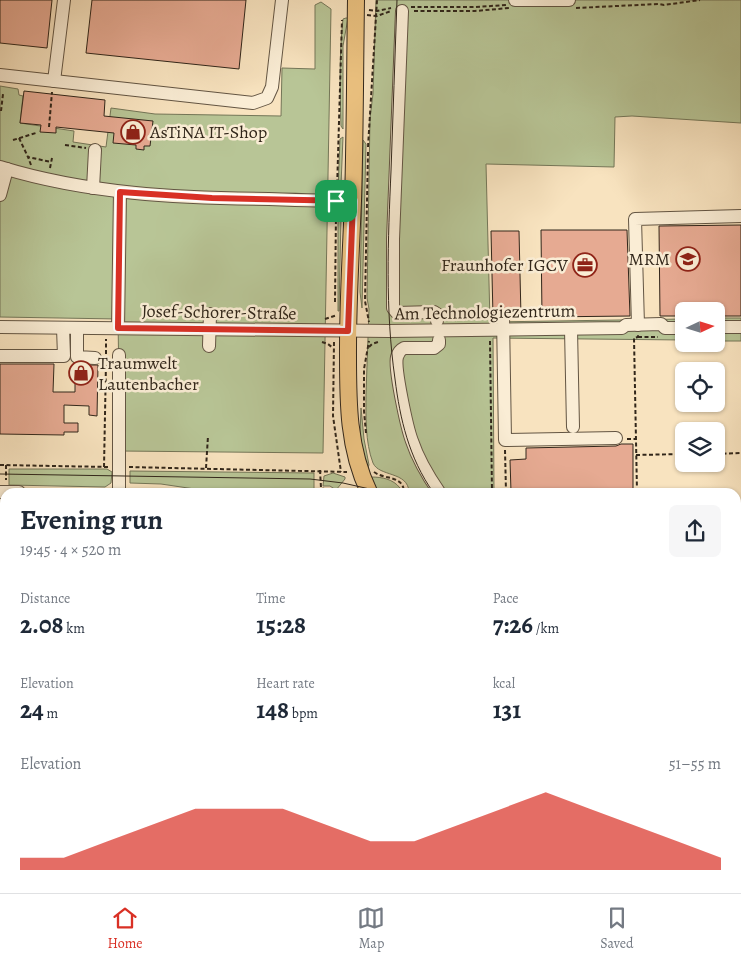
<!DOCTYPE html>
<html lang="en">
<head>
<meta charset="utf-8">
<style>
	:root { --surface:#fff; --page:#f6f6f7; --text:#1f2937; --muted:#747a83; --line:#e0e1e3; --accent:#d93025 }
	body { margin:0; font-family:Alegreya,serif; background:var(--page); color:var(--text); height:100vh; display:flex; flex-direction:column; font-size:19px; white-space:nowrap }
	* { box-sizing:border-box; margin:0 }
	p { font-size:16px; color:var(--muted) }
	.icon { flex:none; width:28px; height:28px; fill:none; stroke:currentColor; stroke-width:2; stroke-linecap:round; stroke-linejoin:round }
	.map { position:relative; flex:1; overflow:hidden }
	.details { position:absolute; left:0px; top:488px; width:741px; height:406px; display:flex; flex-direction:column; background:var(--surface); border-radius:15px 15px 0 0; box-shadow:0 1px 4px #0004 }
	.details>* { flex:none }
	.needle { width:32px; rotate:86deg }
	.fabs { position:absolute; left:675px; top:302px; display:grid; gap:10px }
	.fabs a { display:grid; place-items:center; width:50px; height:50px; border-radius:8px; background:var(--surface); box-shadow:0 1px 4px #0004; font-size:25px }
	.pin { position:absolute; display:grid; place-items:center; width:42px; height:42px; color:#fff; margin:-21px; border-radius:10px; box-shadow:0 2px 8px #0006 }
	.round { display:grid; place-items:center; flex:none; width:52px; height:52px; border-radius:8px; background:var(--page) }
	.headline { display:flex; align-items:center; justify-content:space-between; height:85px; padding:0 20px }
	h1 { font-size:28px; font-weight:700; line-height:38px }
	.metrics { display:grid; grid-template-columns:repeat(3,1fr); gap:8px; height:85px; padding:5px 20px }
	.metrics div { display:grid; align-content:center }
	.metrics b { font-size:25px; font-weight:700 }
	.metrics small { font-size:14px; font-weight:400 }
	.metrics p { font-size:14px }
	.chart { height:140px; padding:10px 20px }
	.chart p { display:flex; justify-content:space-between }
	.chart svg { width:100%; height:90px; margin-top:5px; fill:var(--accent); opacity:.7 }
	.tabs { display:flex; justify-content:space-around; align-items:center; height:70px; border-top:1px solid var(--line); background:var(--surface); font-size:14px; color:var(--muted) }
	.tabs a { display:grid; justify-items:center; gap:2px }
	.tabs .selected { color:var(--accent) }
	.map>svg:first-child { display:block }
	.green { fill:#b8c596; stroke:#747658 }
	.building { fill:#e6aa92; stroke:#31261a }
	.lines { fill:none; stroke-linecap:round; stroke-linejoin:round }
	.minor-casing { stroke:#635543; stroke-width:14 }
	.major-casing { stroke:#31261a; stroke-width:18 }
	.path { stroke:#31261a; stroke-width:2; stroke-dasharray:4 2.5; stroke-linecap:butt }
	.minor { stroke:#faedd5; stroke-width:12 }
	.major { stroke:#ecc280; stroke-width:16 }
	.tram { stroke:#31261a; stroke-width:1 }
	.route-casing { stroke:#fff; stroke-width:10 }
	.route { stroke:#d93025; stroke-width:6 }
	.labels { text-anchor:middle; stroke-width:5; stroke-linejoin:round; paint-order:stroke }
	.poi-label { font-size:18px; fill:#31261a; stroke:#faedd5; text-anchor:start }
	.street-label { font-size:18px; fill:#31261a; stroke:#faedd5 }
</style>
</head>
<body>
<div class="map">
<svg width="741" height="893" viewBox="0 0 741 893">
	<rect width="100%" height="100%" fill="#f8e3bf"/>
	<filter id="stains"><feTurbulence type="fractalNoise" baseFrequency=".004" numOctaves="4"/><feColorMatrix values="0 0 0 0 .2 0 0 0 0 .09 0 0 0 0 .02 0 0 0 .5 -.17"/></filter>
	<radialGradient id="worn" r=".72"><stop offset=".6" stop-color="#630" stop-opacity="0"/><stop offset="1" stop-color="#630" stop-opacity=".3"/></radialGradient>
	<g class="green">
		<path d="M376,0H741V123L632,116L615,117L614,167L486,164L490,322L684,319V340L493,338L494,492H409C408,471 379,477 373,463C365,442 366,416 366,394C367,366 368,337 369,309L367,298L370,118L373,94Z"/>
		<polygon points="321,2 331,9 323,453 120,451 118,319 0,317 0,86 18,89 19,95 23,96 20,123 74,131 73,142 106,147 111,108 155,114 281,116 282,68 315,69 315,5"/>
		<path d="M346,18H348L343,46V129L341,126C340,91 339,55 343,19Z"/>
		<polygon points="343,137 341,185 338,191 340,139"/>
		<polygon points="363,140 366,144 362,308 360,292"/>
		<polygon points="338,211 341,216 339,311 338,311"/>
		<rect x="716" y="318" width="25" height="23"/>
		<polygon points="361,408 364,439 369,465 367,469 360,436"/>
		<polygon points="9,469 107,469 112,472 111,483 105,487 9,485"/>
		<polygon points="130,471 314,473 314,492 215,492 161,484 130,483"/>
		<polygon points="333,473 345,477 345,479 336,490 330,486 323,486 324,476"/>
		<path d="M371,477C382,477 393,479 400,488L401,492H386V491L376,489Z"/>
		<polygon points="736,649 741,650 741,691 736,688"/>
		<polygon points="0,688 5,689 5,818 0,817"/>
		<polygon points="741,856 741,892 736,892 732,889 736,889 736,857"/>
		<polygon points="388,889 625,889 599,893 389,893"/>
	</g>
	<g class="building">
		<polygon points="0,0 52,0 47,48 0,43"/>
		<polygon points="92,0 246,0 239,69 86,53"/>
		<polygon points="24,91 105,100 104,116 153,121 150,146 144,146 144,150 136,149 136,145 113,143 114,133 56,127 56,133 40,132 41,125 20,123"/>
		<polygon points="741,225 741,316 716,316 716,311 684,311 684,316 660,316 659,226"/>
		<polygon points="541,230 627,230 630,316 542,317"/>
		<polygon points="491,231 519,231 521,317 511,317 507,310 502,309 498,310 495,317 493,317"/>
		<polygon points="0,364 54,364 53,392 75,392 75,365 98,365 97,416 89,415 89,406 64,405 64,423 78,423 78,432 64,432 64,435 0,434"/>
		<polygon points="621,444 633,444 633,492 511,492 510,460 526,459 526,448 616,446"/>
	</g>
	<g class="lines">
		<g class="minor-casing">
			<g id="minor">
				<polyline points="515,0 569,0"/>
				<polyline points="402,11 393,239 393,308 397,313 434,312 437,314 437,321"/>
				<polyline points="0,75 253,103 267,98 272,87 282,0"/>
				<polyline points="54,81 64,0"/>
				<path d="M0,167C87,194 178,198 269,199C297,200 325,201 353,201"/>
				<polyline points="93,188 95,150"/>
				<polyline points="0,195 7,169"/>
				<polyline points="503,317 505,440 616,438"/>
				<polyline points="638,325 635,219 741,216"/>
				<polyline points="0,327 389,331 622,328 626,325 661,324 665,328 684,328"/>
				<polyline points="716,327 741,327"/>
				<polyline points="77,328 77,357 95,358"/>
				<polyline points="118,328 120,192"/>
				<polyline points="571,329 573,427"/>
				<polyline points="209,346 210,314"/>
				<polyline points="119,355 119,492"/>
				<polyline points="0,356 64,356 63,328"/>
				<polyline points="0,492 19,492"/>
				<path d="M439,492C428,476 418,459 412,441C407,428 394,368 397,357C398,353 400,350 404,348H434L439,344V340"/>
				<polyline points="737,596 741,596"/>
				<polyline points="736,746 741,749"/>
				<polyline points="0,829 5,830"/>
				<polyline points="76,889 76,893"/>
				<polyline points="30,893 30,889"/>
			</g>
		</g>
		<g class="major-casing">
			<g id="major">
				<path d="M356,0C355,67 355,134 353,201C351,250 348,299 348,348C348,398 347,447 369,492"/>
				<polyline points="736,708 741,711"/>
			</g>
		</g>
		<g class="path">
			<polyline points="411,7 476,7 506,5"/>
			<polyline points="576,8 659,4 664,5 700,0"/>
			<polyline points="369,10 377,11 391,8"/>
			<polyline points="414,11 475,11 509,8"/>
			<polyline points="367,15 377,16 391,11"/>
			<polyline points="1,111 3,94"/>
			<polyline points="49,127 52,92"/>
			<polyline points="19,138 28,157"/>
			<polyline points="13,140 36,133"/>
			<polyline points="65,145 86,148"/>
			<polyline points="368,147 377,0"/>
			<polyline points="368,152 365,301 369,322"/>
			<polyline points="31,165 28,157 51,162"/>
			<polyline points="50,168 52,158"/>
			<polyline points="337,190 342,20"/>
			<polyline points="335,302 336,212"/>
			<polyline points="325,319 337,315"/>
			<polyline points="638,337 658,337"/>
			<polyline points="490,341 492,492"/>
			<polyline points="322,342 328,344 333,348"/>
			<polyline points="334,342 333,416 341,472"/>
			<polyline points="369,347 372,344 378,342"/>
			<polyline points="106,354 106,339"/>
			<polyline points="366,433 364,411 364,369 369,341"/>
			<polyline points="627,439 636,439"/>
			<polyline points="505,450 506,492"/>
			<polyline points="716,454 741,453"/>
			<polyline points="636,455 684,454"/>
			<polyline points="0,465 109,467"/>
			<polyline points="6,465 6,480"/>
			<polyline points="104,467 106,362"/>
			<polyline points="129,467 347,472"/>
			<polyline points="206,468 208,436"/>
			<polyline points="320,470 321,488 332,491 333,492"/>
			<path d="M374,472C385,480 403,475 404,492"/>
			<polyline points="637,492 634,338 638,337 638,335"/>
			<polyline points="0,505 5,505"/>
			<polyline points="736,511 741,511"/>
			<polyline points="736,650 741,651"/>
			<polyline points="736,691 741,694"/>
			<polyline points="736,726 741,729"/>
			<polyline points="736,777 741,776"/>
			<polyline points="736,872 741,873"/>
			<polyline points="549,889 551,893"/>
			<polyline points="606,889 607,889"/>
			<polyline points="617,889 617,893"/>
			<polyline points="675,889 676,893"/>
			<polyline points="90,893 90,889"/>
			<polyline points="561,893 567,889"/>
		</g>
		<use href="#minor" class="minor"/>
		<use href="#major" class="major"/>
		<g class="tram">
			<path d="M397,0C395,57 393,114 391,171C388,240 385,309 395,379C400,419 409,458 433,492"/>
			<polyline points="0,474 310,479 343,483 383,492"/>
			<polyline points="736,662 741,663"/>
		</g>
	</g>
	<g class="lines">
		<g class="route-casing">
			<polygon id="route" points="120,192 212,198 353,201 348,331 118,328"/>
		</g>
		<use href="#route" class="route"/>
	</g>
	<defs>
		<g id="shop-ring" transform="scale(1.25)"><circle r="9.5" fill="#faedd5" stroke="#8f2418" stroke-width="1.5"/><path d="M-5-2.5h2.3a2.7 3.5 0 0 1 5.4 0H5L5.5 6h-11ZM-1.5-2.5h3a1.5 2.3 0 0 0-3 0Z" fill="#8f2418"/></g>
		<g id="university-ring" transform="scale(1.25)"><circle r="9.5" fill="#faedd5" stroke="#8f2418" stroke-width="1.5"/><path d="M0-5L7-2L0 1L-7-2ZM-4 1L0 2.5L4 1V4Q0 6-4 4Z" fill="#8f2418"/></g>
		<g id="office-ring" transform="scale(1.25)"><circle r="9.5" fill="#faedd5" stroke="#8f2418" stroke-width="1.5"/><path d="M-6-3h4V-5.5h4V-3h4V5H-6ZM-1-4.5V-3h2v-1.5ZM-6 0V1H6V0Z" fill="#8f2418"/></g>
	</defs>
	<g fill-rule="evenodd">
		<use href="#shop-ring" x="133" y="132"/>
		<use href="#university-ring" x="688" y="259"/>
		<use href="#office-ring" x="585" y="265"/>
		<use href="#shop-ring" x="81" y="373"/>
	</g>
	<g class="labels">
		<g class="poi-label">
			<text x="150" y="138">AsTiNA IT-Shop</text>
			<text x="670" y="265" text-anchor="end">MRM</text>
			<text x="568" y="271" text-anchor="end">Fraunhofer IGCV</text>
			<text x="98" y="369">Traumwelt<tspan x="98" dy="21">Lautenbacher</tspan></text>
		</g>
		<g class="street-label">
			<text transform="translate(219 312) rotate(1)" y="6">Josef-Schorer-Straße</text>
			<text transform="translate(485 312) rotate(-1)" y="6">Am Technologiezentrum</text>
		</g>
	</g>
	<rect width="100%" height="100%" filter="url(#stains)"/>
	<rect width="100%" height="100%" fill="url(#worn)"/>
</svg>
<div class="fabs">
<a><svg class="needle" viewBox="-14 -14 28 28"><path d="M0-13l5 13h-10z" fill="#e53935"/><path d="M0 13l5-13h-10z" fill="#747a83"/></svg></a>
<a><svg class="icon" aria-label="locate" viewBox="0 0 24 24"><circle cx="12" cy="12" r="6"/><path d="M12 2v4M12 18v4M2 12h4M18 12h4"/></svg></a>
<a><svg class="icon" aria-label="layers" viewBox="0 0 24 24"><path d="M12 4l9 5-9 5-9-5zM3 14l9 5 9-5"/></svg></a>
</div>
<div class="pin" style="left:336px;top:201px;background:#1e9e55"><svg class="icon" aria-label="arrive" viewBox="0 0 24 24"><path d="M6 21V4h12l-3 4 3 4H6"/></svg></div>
<section class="details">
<div class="headline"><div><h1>Evening run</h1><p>19:45 · 4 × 520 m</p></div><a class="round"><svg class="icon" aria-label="share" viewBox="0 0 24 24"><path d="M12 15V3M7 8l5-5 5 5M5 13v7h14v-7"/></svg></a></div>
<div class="metrics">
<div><p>Distance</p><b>2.08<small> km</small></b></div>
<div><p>Time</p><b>15:28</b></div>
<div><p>Pace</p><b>7:26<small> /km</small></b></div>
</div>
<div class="metrics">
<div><p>Elevation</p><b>24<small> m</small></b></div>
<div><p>Heart rate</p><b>148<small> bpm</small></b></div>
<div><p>kcal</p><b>131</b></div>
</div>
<div class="chart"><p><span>Elevation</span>51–55 m</p>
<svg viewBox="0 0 160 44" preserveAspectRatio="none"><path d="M0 44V38L10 38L20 30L30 22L40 14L50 14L60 14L70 22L80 30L90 30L100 22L110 14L120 6L130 14L140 22L150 30L160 38V44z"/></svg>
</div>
</section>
</div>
<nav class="tabs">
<a class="selected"><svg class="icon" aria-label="home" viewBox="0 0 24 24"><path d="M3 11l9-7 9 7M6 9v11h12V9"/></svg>Home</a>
<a><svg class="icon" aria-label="map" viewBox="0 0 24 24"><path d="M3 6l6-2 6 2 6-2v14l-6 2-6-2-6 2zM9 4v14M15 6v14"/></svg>Map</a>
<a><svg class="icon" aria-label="saved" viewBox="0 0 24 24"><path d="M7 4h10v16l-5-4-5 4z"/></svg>Saved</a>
</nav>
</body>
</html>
